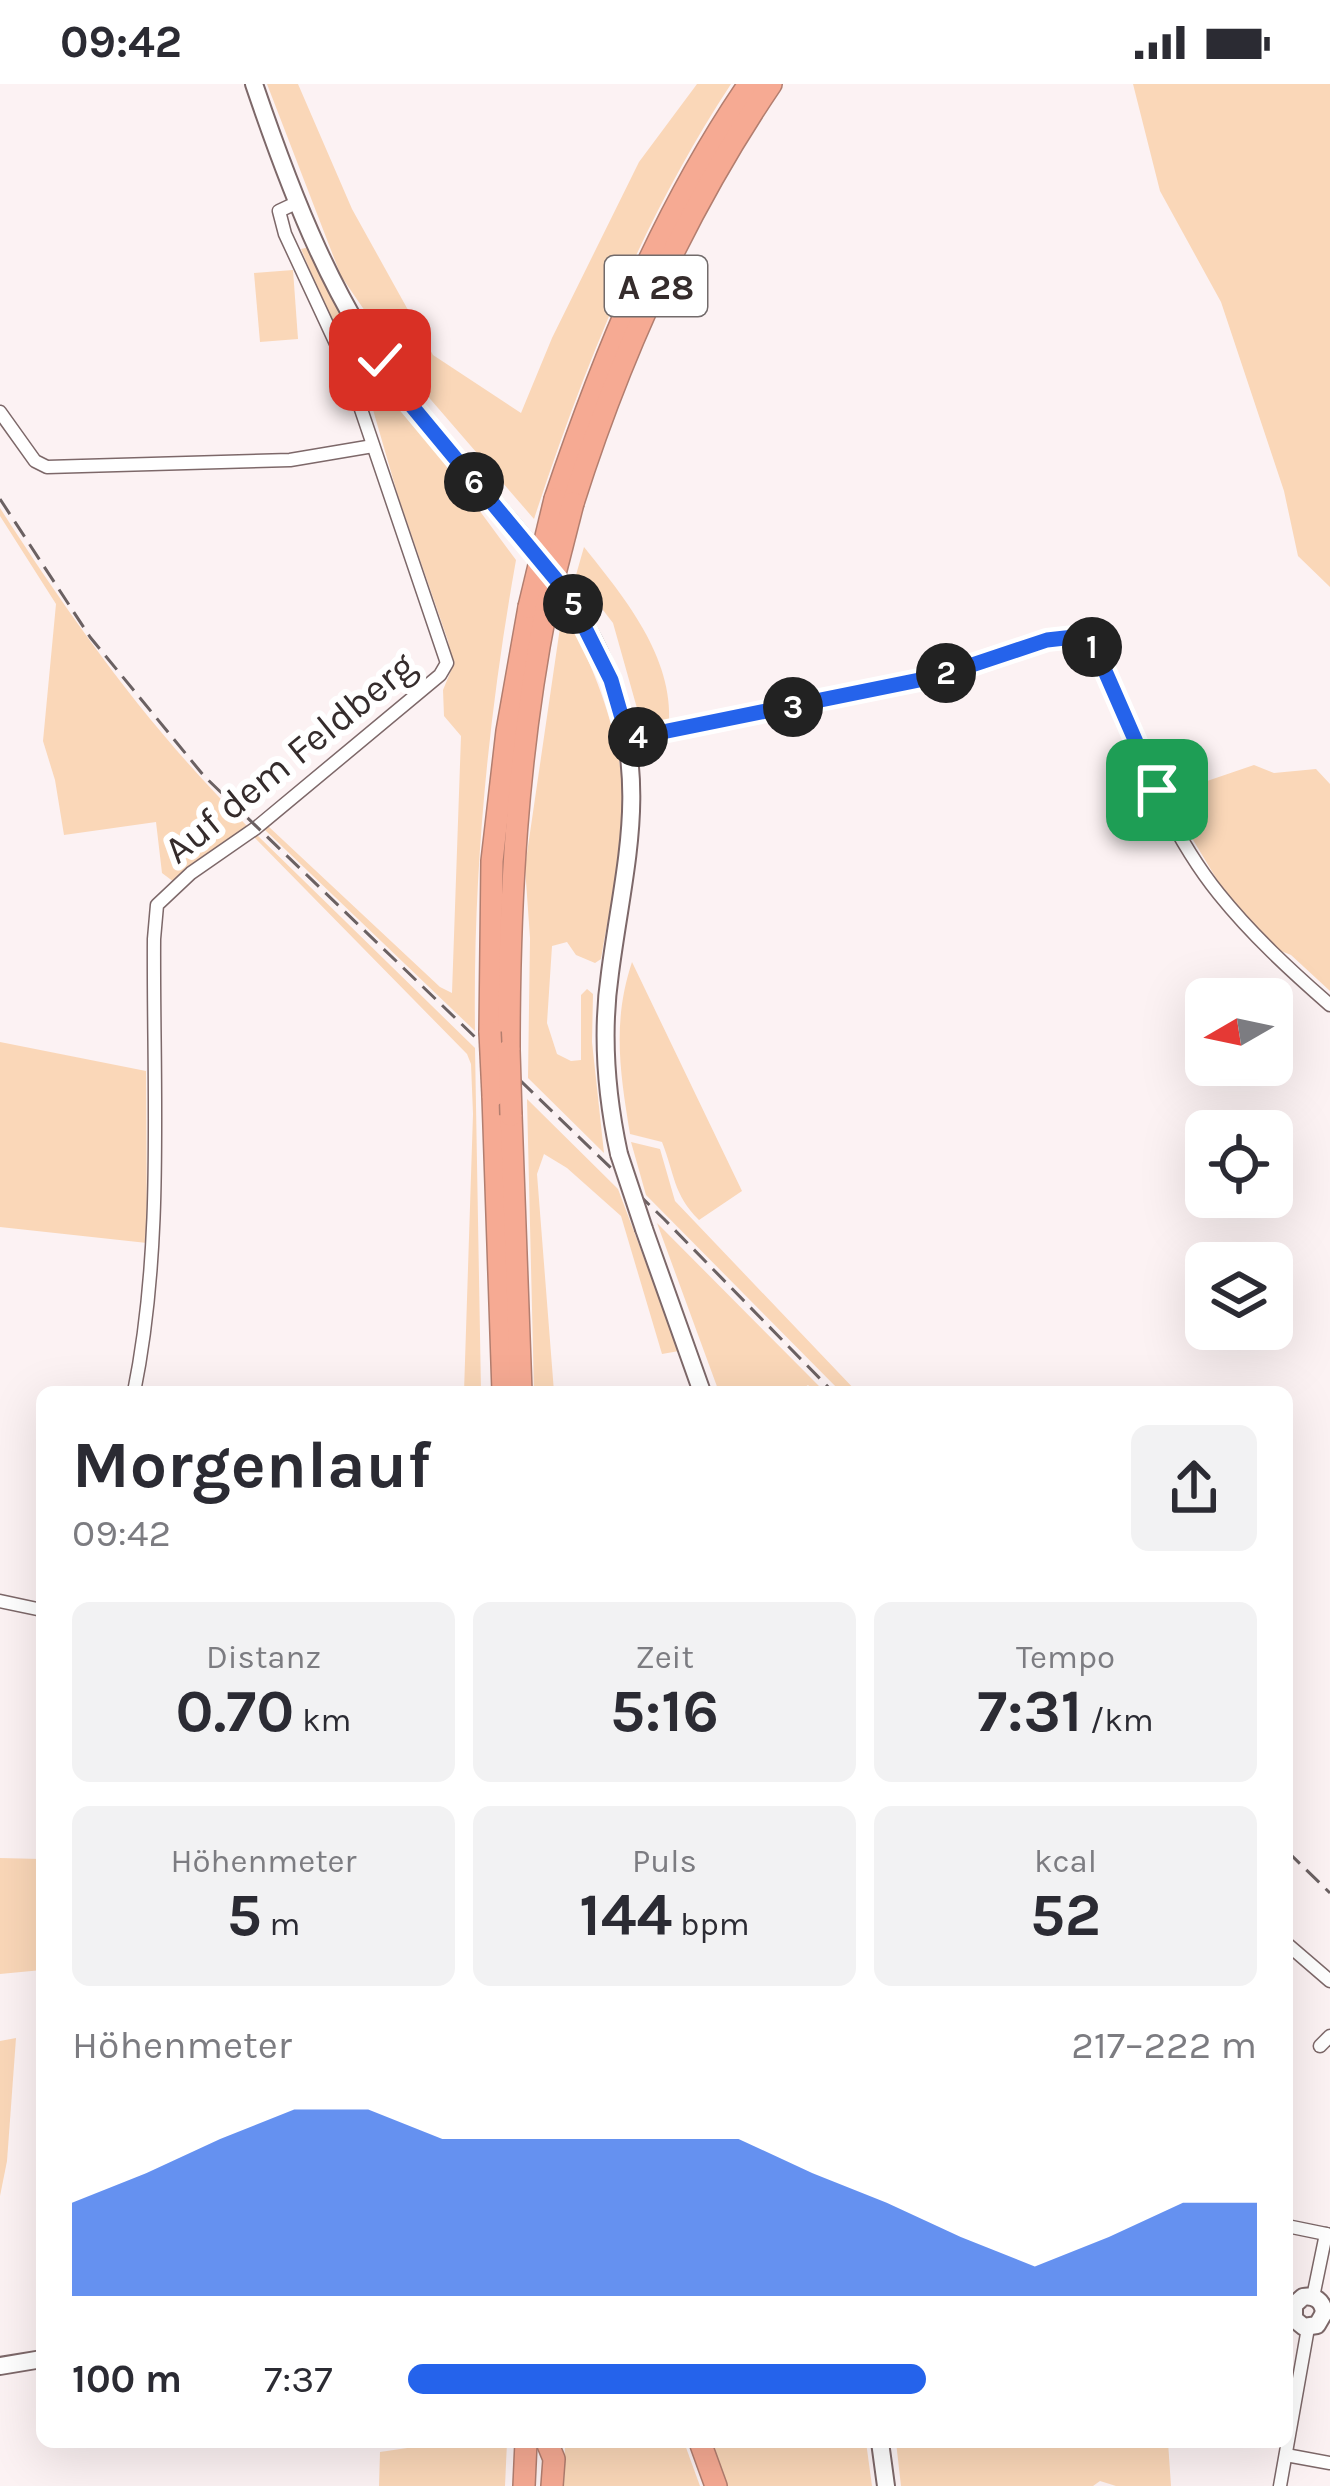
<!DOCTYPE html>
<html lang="de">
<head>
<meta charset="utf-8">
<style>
	:root { --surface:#fff; --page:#f2f2f3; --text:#2b2b33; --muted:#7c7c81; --accent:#2563eb }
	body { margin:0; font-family:Karla,sans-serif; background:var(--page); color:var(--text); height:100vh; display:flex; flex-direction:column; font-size:45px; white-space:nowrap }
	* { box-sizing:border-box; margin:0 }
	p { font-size:39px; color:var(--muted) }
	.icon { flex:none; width:66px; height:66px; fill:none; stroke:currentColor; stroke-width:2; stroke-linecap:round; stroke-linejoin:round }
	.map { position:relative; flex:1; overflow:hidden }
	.details { position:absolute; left:36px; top:1302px; width:1257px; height:1062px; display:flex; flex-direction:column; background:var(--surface); border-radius:18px; box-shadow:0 12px 48px #0002 }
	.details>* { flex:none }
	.needle { width:78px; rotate:261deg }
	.fabs { position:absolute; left:1185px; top:894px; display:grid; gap:24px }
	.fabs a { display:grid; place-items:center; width:108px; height:108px; border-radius:18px; background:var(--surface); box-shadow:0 12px 48px #0002; font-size:60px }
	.pin { position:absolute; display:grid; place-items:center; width:102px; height:102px; color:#fff; margin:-51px; border-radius:24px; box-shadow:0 6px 18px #0006 }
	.km { position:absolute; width:60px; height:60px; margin:-30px; border-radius:50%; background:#222; color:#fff; font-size:33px; line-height:60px; text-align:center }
	.round { display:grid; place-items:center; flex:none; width:126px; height:126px; border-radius:18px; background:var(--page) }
	.summary { display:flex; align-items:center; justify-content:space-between; height:204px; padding:0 36px }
	h1 { font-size:66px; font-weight:700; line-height:90px }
	.metrics { display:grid; grid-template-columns:repeat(3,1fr); gap:18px; height:204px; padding:12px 36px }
	.metrics div { display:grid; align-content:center; border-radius:18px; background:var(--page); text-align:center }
	.metrics b { font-size:60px; font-weight:700 }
	.metrics small { font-size:33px; font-weight:400 }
	.metrics p { font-size:33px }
	.chart { height:336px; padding:24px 36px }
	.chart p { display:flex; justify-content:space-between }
	.chart svg { width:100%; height:216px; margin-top:12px; fill:var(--accent); opacity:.7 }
	ul { padding:0 36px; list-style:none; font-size:39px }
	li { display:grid; grid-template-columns:192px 144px 1fr; align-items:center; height:90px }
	li i { height:30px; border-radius:15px; background:var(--accent) }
	.status { display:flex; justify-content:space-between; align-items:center; height:84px; padding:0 60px; background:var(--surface); direction:ltr }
	.status svg { height:33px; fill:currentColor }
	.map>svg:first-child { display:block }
	.green { fill:#fad7b8 }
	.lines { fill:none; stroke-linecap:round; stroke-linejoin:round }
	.street-casing { stroke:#7d6869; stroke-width:15 }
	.secondary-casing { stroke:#7d6869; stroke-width:20 }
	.highway-casing { stroke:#b27e6f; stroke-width:24 }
	.street { stroke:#fff; stroke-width:12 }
	.secondary { stroke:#fff; stroke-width:16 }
	.highway { stroke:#f6aa93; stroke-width:21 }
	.rail { stroke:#6b6162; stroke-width:3; stroke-dasharray:18 9; stroke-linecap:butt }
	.secondary-bridge-casing { stroke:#7d6869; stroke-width:20; stroke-linecap:butt }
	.highway-bridge-casing { stroke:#b27e6f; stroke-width:24; stroke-linecap:butt }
	.secondary-bridge { stroke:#fff; stroke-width:16 }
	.highway-bridge { stroke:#f6aa93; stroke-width:21 }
	.route-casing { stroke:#fff; stroke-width:24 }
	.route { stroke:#2563eb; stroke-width:15 }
	.labels { text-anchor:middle; stroke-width:12; stroke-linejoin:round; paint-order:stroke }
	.shield { fill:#fff; stroke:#726b6b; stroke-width:3 }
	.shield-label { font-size:36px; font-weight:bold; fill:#352c2c }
	.street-label { font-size:39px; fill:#352c2c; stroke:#fff }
</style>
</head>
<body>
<div class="status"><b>09:42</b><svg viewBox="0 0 49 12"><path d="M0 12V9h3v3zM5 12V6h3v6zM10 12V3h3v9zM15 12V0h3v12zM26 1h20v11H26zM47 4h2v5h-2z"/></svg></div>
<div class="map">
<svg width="1330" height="2402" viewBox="0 0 1330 2402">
	<rect width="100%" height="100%" fill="#fcf2f3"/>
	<g class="green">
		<path d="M267,0H298L352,125L433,271L521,329L552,254L639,78L697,0H731C643,134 584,283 534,435L406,287L341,192Z"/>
		<polygon points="1133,0 1330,0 1330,503 1298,472 1284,407 1221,218 1160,107"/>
		<path d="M309,163L366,273L516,476C488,633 473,788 475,947L265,746L268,742L440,903L452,909L461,652L444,632L443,606L452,584L448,557L398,412L369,312L353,289L301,165Z"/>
		<polygon points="293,186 298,255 260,258 254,189"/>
		<path d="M0,424C76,542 148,643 248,743L174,798L162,789L156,738L64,751L55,696L43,657L56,520L0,432Z"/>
		<path d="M584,463C624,513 674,573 669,641L642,642L613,539L576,491Z"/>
		<path d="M563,523C597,590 626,660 623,736C621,782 608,830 601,875L595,879L576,871L567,858L552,862L547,939L557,970L571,977L581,976V911L587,905L593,910L592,958L604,1069L528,994L530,854L525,783Z"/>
		<polygon points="1254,681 1274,689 1316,685 1330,700 1330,907 1291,871 1271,863 1219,799 1166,711"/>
		<polygon points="256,750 475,964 481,1308 464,1308 473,1030 471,980 467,970 253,752"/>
		<path d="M632,878L742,1107L699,1136C673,1110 675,1091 662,1058L630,1050C620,989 612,938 632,878Z"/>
		<polygon points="0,958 146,987 147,1159 0,1143"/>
		<polygon points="527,1015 618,1105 679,1267 662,1270 621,1132 567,1084 544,1070 537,1090 554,1308 534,1308"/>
		<polygon points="631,1058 660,1065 675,1117 857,1308 841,1308 646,1111"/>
		<polygon points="657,1139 812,1295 825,1308 815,1308 808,1301 798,1308 719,1308"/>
		<polygon points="0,1774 42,1775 42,1886 0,1890"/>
		<polygon points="16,1954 7,2077 0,2112 0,1957"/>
		<polygon points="421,2358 507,2358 505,2402 379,2402 380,2368 421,2362"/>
		<polygon points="565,2358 684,2358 700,2402 564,2402"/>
		<polygon points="711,2358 866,2358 872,2402 724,2402"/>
		<polygon points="896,2358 1168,2358 1171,2402 1116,2402 1100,2397 1093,2402 901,2402"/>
	</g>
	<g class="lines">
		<g class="street-casing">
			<g id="street">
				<polyline points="0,328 35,377 47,383 290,376 373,362"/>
				<path d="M628,655L939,592L1047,556L1083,552L1098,571C1133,651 1163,741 1219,810C1252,851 1290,886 1330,921"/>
				<path d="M134,1308C164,1161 153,1005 154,855L157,821L191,789L256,744L440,591L447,579L346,281L285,150L279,127L296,119"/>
				<polyline points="0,1517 42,1526"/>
				<polyline points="1287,1860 1330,1897"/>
				<polyline points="1320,1962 1330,1952"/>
				<polyline points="1287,2142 1326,2150"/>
				<polyline points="1313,2213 1326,2150 1330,2151"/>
				<polyline points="1286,2371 1330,2379"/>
				<polyline points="1280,2402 1308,2244"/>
			</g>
		</g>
		<g class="secondary-casing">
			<g id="secondary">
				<path d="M254,0C292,112 334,222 408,317C476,405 571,489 610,594C650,702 624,781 610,889C601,951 606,1010 619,1070"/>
				<polyline points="644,1145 702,1308"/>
				<polyline points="1294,2221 1294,2235 1304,2243 1317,2241 1324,2229"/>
				<path d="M1294,2221L1303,2213C1315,2211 1323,2217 1324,2229"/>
				<polyline points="0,2282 42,2275"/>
				<polyline points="880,2358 886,2402"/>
			</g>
		</g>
		<g class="highway-casing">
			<g id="highway">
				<path d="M555,415C604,270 662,127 749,0"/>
				<path d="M573,419C620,271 683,130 771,0"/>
				<polyline points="490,948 492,777 507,647 529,523"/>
				<path d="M509,966C509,816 517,673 546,525"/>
				<polyline points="493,1012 503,1308"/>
				<polyline points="511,1031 521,1308"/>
				<polyline points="547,2358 554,2375 552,2402"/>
				<polyline points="700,2358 716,2402"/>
				<polyline points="524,2402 526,2358"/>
			</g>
		</g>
		<use href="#street" class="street"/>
		<use href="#secondary" class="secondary"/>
		<use href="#highway" class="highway"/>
		<g class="rail">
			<polyline points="0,415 90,553 204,692 664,1135 833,1308"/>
			<polyline points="1287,1767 1330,1809"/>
		</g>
		<g class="secondary-bridge-casing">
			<polyline id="secondary-bridge" points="619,1070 644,1145"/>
		</g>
		<g class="highway-bridge-casing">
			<g id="highway-bridge">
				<polyline points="529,523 555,415"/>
				<polyline points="546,525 573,419"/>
				<polyline points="490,948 493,1012"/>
				<polyline points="509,966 511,1031"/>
			</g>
		</g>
		<use href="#secondary-bridge" class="secondary-bridge"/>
		<use href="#highway-bridge" class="highway-bridge"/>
	</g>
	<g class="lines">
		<g class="route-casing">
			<polyline id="route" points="380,276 406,315 568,510 611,596 628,655 939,592 1047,556 1083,552 1098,571 1157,706"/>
		</g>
		<use href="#route" class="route"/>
	</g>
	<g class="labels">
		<rect class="shield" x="605" y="172" width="102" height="60" rx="9"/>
		<g class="shield-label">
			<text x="656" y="215">A 28</text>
		</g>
		<g class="street-label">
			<text transform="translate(289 673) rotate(-39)" y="14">Auf dem Feldberg</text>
		</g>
	</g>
</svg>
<div class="fabs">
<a><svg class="needle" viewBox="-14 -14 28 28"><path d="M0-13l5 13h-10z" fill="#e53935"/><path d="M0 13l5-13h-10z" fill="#7c7c81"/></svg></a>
<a><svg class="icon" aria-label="locate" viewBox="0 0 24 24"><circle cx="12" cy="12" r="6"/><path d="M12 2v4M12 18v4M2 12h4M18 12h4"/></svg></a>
<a><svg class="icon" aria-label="layers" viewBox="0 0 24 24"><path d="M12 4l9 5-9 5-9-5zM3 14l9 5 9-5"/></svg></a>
</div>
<div class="pin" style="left:1157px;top:706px;background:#1e9e55"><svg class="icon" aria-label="arrive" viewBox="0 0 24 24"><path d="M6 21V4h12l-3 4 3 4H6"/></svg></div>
<div class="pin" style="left:380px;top:276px;background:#d93025"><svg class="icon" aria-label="check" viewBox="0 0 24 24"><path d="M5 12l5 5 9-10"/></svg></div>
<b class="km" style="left:1092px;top:563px">1</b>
<b class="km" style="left:946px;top:589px">2</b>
<b class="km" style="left:793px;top:623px">3</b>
<b class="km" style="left:638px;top:653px">4</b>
<b class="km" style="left:573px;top:520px">5</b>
<b class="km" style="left:474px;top:398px">6</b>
<section class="details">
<div class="summary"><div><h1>Morgenlauf</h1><p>09:42</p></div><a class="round"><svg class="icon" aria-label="share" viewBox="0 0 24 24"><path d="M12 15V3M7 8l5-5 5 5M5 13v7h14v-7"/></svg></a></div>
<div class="metrics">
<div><p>Distanz</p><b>0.70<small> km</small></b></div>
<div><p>Zeit</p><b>5:16</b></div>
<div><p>Tempo</p><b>7:31<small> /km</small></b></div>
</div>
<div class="metrics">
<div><p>Höhenmeter</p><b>5<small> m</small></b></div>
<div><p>Puls</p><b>144<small> bpm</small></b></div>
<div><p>kcal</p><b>52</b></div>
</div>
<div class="chart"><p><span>Höhenmeter</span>217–222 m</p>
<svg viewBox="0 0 160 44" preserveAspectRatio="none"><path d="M0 44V25L10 19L20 12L30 6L40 6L50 12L60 12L70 12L80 12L90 12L100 19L110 25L120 32L130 38L140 32L150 25L160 25V44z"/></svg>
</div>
<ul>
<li><b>100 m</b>7:37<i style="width:61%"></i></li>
</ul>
</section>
</div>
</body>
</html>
